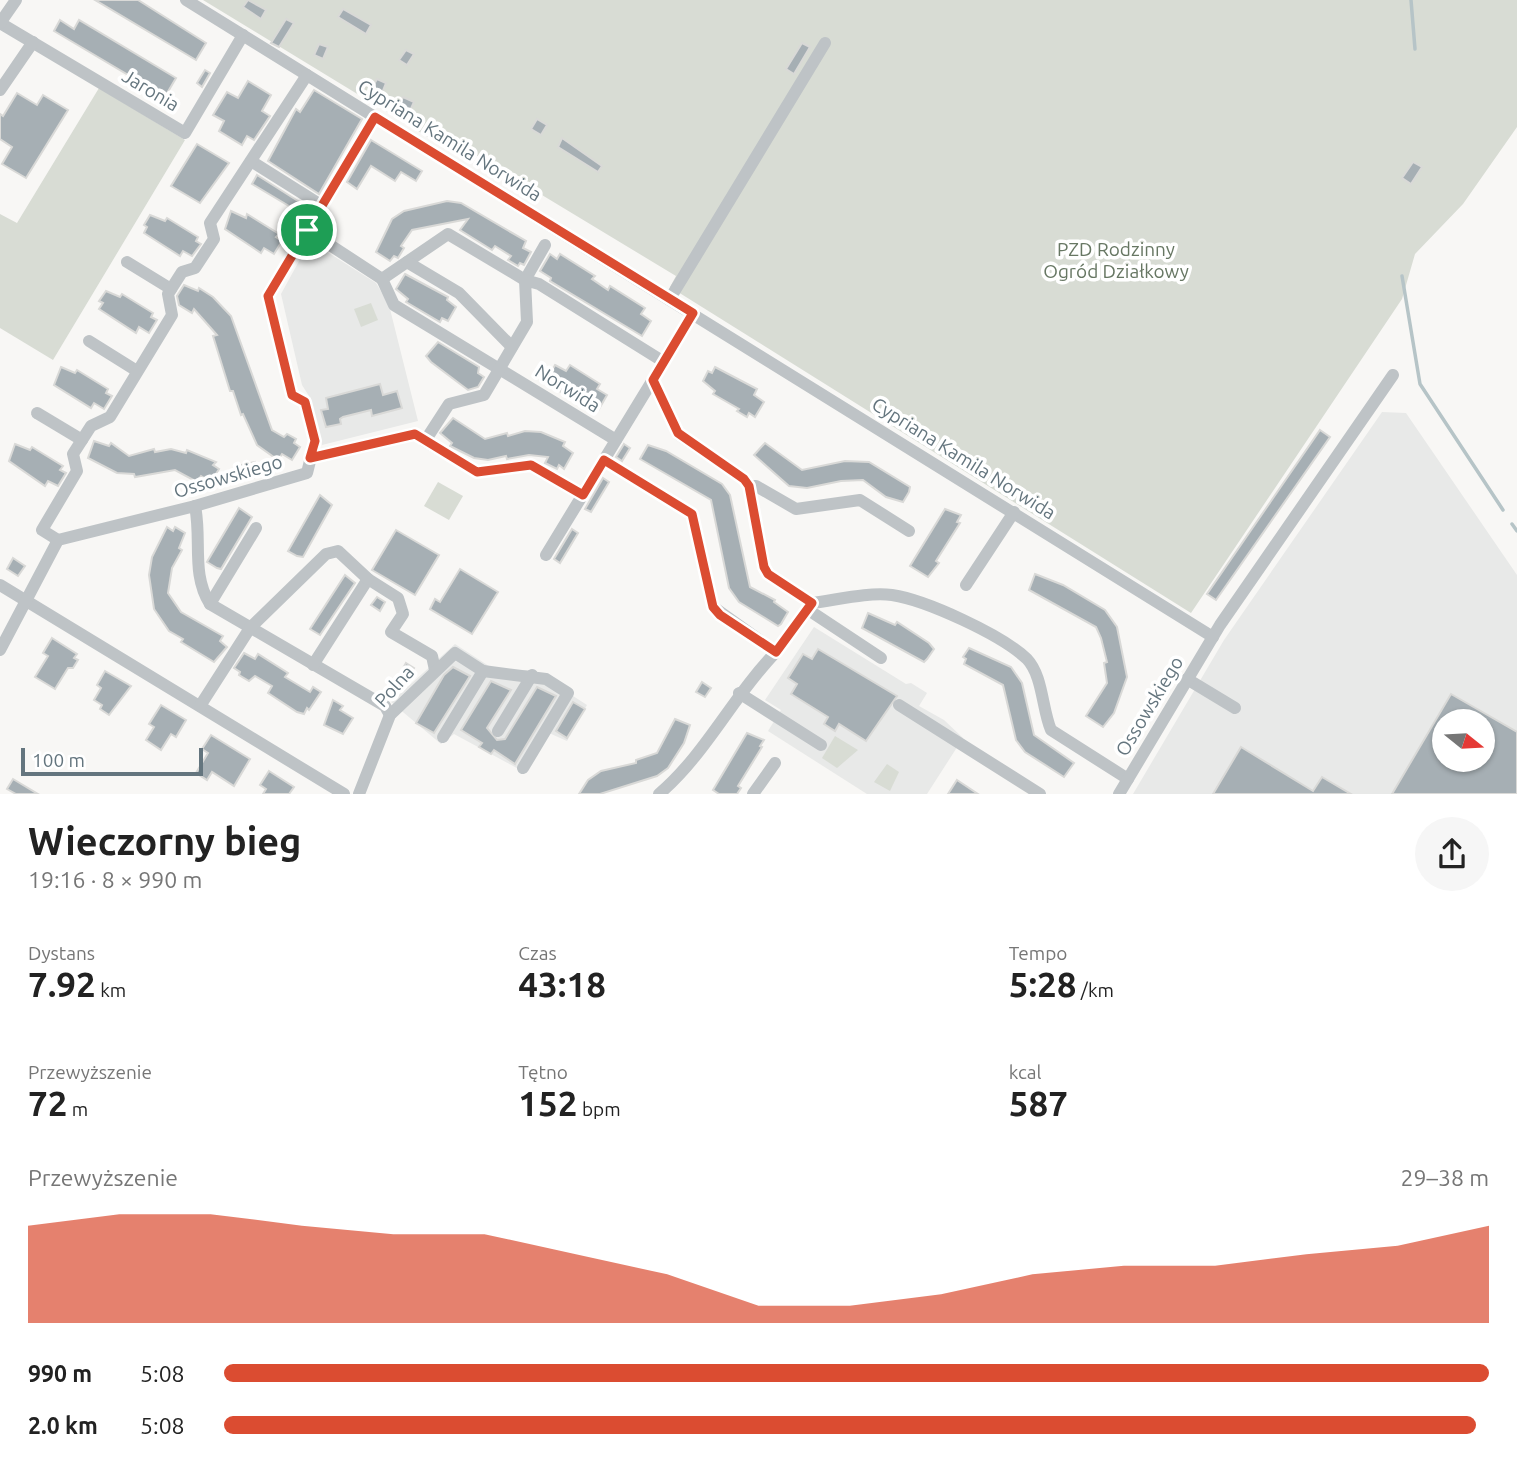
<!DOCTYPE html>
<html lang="pl">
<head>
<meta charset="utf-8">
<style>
	:root { --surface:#fff; --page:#f6f6f6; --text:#222; --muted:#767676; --accent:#db4c31 }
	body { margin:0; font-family:Ubuntu,sans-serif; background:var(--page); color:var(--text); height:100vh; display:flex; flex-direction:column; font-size:26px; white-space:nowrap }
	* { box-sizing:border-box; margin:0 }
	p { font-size:23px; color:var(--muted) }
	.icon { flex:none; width:38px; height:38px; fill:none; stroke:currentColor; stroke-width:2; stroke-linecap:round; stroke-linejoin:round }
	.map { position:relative; height:794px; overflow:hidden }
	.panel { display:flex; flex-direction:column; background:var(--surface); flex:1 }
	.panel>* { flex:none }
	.needle { width:46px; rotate:108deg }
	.controls { position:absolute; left:1432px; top:709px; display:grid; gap:14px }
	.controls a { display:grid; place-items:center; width:63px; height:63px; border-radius:50%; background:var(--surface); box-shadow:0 2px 5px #0004; font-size:35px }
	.scale { position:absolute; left:21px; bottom:18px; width:182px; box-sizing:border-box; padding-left:7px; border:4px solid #64757e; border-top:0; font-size:19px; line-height:24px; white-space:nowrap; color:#64757e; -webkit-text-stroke:5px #fff; paint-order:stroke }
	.pin { position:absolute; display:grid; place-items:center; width:60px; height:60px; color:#fff; margin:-30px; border:4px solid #fff; border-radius:50%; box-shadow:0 2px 7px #0007 }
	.round { display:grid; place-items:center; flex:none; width:74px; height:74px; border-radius:37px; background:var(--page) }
	.head { display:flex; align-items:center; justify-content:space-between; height:119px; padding:0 28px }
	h1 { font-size:38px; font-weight:700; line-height:52px }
	.figures { display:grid; grid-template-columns:repeat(3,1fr); gap:10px; height:119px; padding:7px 28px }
	.figures div { display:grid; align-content:center }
	.figures b { font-size:35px; font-weight:700 }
	.figures small { font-size:19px; font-weight:400 }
	.figures p { font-size:19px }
	.chart { height:196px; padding:14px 28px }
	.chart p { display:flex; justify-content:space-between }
	.chart svg { width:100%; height:126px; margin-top:7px; fill:var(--accent); opacity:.7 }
	ul { padding:0 28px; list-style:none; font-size:23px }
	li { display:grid; grid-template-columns:112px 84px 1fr; align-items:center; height:52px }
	li i { height:18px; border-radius:9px; background:var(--accent) }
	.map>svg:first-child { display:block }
	.built { fill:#e8e9e8; fill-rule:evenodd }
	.green { fill:#d8dcd4 }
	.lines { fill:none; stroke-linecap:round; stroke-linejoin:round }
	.stream { stroke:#b6c4c7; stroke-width:3.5 }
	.building { fill:#a6afb4; stroke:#d9d9d7; stroke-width:2; fill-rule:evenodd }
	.minor { stroke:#bec3c6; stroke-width:12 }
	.route-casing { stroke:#fff; stroke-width:14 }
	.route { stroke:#db4c31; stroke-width:9 }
	.labels { text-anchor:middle; stroke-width:7; stroke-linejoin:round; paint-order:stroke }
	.street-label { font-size:19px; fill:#64757e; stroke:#fff }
	.park-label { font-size:19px; fill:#677763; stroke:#fff }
</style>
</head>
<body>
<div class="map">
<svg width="1517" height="794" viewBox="0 0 1517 794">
	<rect width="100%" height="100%" fill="#f8f7f5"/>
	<g class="built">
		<polygon points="310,241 376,283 389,305 418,421 322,445 309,396 302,385 281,294"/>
		<path d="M1382,412L1406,413L1517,575V794H1133L1224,640ZM1444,721H1482V760H1444Z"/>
		<polygon points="814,627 906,684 911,683 927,693 919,706 944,720 963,738 927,794 867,794 768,731 781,710 765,700"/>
		<polygon points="455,644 495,670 533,670 587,705 567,741 549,733 526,773 454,734 441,744 391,702"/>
	</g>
	<g class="green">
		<polygon points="203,0 1517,0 1517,127 1463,204 1415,254 1402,299 1191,613 670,287 676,276 469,151 464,159"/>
		<polygon points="99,88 185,140 53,360 0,328 0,214 17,223"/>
		<polygon points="371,303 378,320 361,327 354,309"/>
		<polygon points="438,482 463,496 449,520 424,506"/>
		<polygon points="835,736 858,750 837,768 822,758"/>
		<polygon points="887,764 899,772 890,791 874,782"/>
	</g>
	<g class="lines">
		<g class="stream">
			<polyline points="1411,0 1415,49"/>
			<polyline points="1402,276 1420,384 1503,510"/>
			<polyline points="1512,524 1517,531"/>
		</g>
	</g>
	<g class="building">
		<polygon points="95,0 138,0 206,43 196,60"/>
		<polygon points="248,0 266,10 261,19 243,7"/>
		<polygon points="343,9 371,25 366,34 338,17"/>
		<polygon points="286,19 294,23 279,47 271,43"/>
		<polygon points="60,20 74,29 79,20 176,78 166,95 157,92 54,31"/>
		<polygon points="802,43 810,47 794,74 786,69"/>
		<polygon points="319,44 328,47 323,59 314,55"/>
		<polygon points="406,50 414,54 407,65 399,60"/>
		<polygon points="205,70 210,73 202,87 197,83"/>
		<polygon points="377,79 386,83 382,93 372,88"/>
		<polygon points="248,81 271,95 262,111 270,116 254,140 247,136 242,145 219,131 224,121 213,115 227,92 238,98"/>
		<polygon points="314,90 362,119 319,194 268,161 296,109 300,112"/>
		<polygon points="17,93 37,105 43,95 68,110 26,178 2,164 12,147 0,139 0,114 3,116"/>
		<polygon points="403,97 414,102 408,115 397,110"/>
		<polygon points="537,119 547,125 541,135 531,129"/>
		<polygon points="562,138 602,166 598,172 558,147"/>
		<polygon points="371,140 422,171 416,181 401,172 395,181 371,166 357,189 347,182"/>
		<polygon points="197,144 229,163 200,203 171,186"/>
		<polygon points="1413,162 1422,167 1411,184 1402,178"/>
		<polygon points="257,175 309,208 304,215 252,184"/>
		<polygon points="447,201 461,203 526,241 523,248 531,252 524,265 520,263 518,266 508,260 511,256 495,246 492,250 460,230 468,219 412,230 401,246 404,248 398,258 394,256 390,261 376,252 392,219 404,211"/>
		<polygon points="231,211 246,218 247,214 279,234 276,237 282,241 274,254 264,248 261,253 225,229"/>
		<polygon points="150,215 165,221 167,218 198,237 196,241 201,244 192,256 183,251 180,256 144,233 147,227 144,225"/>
		<polygon points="550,254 557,259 560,254 595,276 592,279 608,290 610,286 645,308 641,314 651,321 642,336 550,281 551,278 540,271"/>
		<polygon points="405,274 448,297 447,300 456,307 448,321 442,318 440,322 406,302 408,299 396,289"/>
		<polygon points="184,285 198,291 199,288 213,297 231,316 272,430 284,437 287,434 296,439 294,443 300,447 292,460 282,454 278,460 257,445 243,414 241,415 233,391 230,391 213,336 217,335 194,309 192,313 179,305 177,296"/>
		<polygon points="106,291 120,297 122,294 153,313 151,317 157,320 149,333 139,327 136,333 99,309 103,303 99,301"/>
		<polygon points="438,342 479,367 478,373 484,377 478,387 468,390 431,362 426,356"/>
		<polygon points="555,365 566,371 570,365 600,384 597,389 607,395 599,409 594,406 591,409 563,389 561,392 550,386 553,382 547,379"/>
		<polygon points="61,367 75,373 77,370 108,389 106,393 112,396 104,409 94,403 91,408 54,385"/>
		<polygon points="715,367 757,389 754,395 764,402 755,417 749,413 747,417 737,411 739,409 713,394 715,391 703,381 708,371 712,373"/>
		<polygon points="380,384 383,395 397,391 402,408 372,416 371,410 343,417 340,419 341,424 326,427 321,410 328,409 326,398"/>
		<polygon points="453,418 485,439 507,433 508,436 525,431 541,432 565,442 563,446 573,453 564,469 559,465 557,469 545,463 548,457 529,455 507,459 506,456 488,460 474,458 450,446 452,443 440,433"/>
		<polygon points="1320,430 1330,437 1216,600 1207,594"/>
		<polygon points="94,441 109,446 111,443 129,456 154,449 155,452 171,449 186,453 187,450 216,462 213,465 219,469 211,482 201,476 197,482 175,470 135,477 134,474 117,473 88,458"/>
		<polygon points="765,443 802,470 845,461 869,462 910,487 909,492 903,502 886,497 863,480 841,481 807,488 789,486 754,455"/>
		<polygon points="15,444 30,450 32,447 63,466 60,470 66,473 58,486 48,481 45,486 9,461"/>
		<polygon points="624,444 630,448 622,461 616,457"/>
		<polygon points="648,445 666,451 722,484 730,495 750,587 775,600 774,602 788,612 781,624 778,626 739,602 729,588 711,500 640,459"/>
		<polygon points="255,462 259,476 245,480 241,465"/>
		<polygon points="603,478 609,482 591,512 585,509"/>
		<polygon points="320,495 332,505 303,557 297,556 288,551"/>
		<polygon points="239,508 252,517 221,569 217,568 207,562"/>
		<polygon points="945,509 961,515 957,522 960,523 936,561 939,563 928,577 910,566"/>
		<polygon points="167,527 173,531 175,527 185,533 179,548 182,550 172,568 168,593 181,612 223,636 220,641 227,647 214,662 181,642 183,639 169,631 154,609 149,575 152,557"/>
		<polygon points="572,529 578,533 560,563 554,559"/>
		<polygon points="396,530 439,555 415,595 372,570"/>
		<polygon points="13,558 25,566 18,576 7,569"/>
		<polygon points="460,569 498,592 472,634 430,609 435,599 440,602"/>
		<polygon points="1035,574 1063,585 1105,610 1117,627 1127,677 1114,713 1103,727 1086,716 1107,683 1104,663 1107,662 1101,638 1096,627 1029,590"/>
		<polygon points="345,575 355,583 320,635 310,629"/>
		<polygon points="377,597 385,602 380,611 371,605"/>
		<polygon points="868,613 895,625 897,622 929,643 934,649 927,659 924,662 862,628"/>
		<polygon points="52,638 77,654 74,658 78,660 73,668 68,668 55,689 35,677 48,656 43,653"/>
		<polygon points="969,648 1011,667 1022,683 1034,735 1074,763 1064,777 1025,752 1016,740 1003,685 964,664 966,659 963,657"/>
		<polygon points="818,649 897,696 866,741 839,724 835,731 824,724 828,717 791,694 797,684 788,678 803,654 812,659"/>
		<polygon points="244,653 255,659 258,654 288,673 285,677 310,692 313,687 321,692 309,710 307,708 304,714 297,712 268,693 272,686 255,676 249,681 239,675 240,672 234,668"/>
		<polygon points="406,663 414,668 409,677 401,672"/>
		<polygon points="453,667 470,676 434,733 416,723 444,675"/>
		<polygon points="105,671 131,686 109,715 100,709 102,705 94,700 101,688 97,685"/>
		<polygon points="491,681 511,690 487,728 497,740 505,739 537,687 556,696 515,764 494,750 491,754 479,747 482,743 461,730"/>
		<polygon points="702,682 711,688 705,697 696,692"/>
		<path d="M1451,694L1517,732V794H1392ZM1444,721H1482V760H1444Z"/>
		<polygon points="333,700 343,706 340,710 353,718 343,734 324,725"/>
		<polygon points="573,702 585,709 567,738 556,731"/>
		<polygon points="161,705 186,720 176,737 171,734 161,750 146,740 154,727 149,724"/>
		<polygon points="675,719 690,725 684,743 668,768 657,776 600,794 579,794 588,780 601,771 636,763 636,760 657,753"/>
		<polygon points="747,733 764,740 760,746 762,747 738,786 741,788 737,794 719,794 713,790"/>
		<polygon points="211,735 250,759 234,786 212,772 207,780 196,773 208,753 202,749"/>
		<polygon points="1241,747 1313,791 1322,777 1351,794 1213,794"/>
		<polygon points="269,771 294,787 289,794 263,794 266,789 260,785"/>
		<polygon points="13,779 38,794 16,794 7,789"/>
		<polygon points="957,780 978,794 948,794"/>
	</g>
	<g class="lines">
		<g class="minor">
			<polyline points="186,0 1213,637"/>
			<polyline points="0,23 185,133 243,35"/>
			<polyline points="0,23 16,0"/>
			<polyline points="0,90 33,42"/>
			<polyline points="251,161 321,205"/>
			<polyline points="307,230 382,279 448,234 525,280 545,245"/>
			<polyline points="127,262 171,289"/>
			<polyline points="407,262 459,293 512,347"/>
			<polyline points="382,279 394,305 616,440"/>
			<polyline points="674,292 825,43"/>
			<polyline points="89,341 137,371"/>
			<polyline points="653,380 678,434 744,479 749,486 764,567 768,574 812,603"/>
			<polyline points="37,413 82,440"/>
			<polyline points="425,441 477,472 531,465 583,495"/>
			<polyline points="310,458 415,434 425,441 449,404 484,395 527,322 525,280 539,284 664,362"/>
			<path d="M604,460L692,514L713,607L776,652C733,696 706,754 659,794"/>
			<polyline points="749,486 756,486 796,509 860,500 909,531"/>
			<path d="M195,506C202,540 191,574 210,604"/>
			<polyline points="256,528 210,604 385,706 390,715"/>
			<polyline points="58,540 195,506 307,473 315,441 305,402 292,395 268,297 375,117"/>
			<polyline points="58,540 42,530 77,471 73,454 91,426 110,417 172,315 168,294 182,272 195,268 214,239 210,223 307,75"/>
			<polyline points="546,555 693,314"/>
			<polyline points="0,585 344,794"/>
			<polyline points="966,585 1014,512"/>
			<polyline points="807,609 881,658"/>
			<polyline points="0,650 58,540"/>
			<path d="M776,652L812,603C837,600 867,592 892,595C926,600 1002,635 1027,659C1043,676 1042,709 1051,730L1128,779"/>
			<polyline points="313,665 368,579 398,598 403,614 391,632 432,656 435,670"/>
			<polyline points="1187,679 1235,708"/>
			<polyline points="739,693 821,745"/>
			<polyline points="899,705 1040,794"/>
			<polyline points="200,706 250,628 326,554 338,551 368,579"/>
			<polyline points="498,731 532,675"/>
			<polyline points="443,737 483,671"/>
			<polyline points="359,794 390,715 455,653 483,671 546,679 568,693 523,768"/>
			<polyline points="753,794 775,763"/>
			<polyline points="1119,794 1220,625 1393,375"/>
		</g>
	</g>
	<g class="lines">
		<g class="route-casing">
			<polygon id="route" points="375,117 693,313 653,380 678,433 744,479 749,486 764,567 768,574 812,603 776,652 720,615 713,607 692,514 604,460 583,495 531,465 477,472 415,434 310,458 315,441 305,402 292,395 268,296"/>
		</g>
		<use href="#route" class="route"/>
	</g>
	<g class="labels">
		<g class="street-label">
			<text transform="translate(151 90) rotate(31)" y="7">Jaronia</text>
			<text transform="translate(450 140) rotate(32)" y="7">Cypriana Kamila Norwida</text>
			<text transform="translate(568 388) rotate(32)" y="7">Norwida</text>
			<text transform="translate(964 458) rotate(32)" y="7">Cypriana Kamila Norwida</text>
			<text transform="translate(228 476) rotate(-16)" y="7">Ossowskiego</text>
			<text transform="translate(394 686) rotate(-48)" y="7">Polna</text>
			<text transform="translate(1149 706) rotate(-59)" y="7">Ossowskiego</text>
		</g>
		<g class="park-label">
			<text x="1116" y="256">PZD Rodzinny<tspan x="1116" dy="22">Ogród Działkowy</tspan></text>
		</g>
	</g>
</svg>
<div class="controls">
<a><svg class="needle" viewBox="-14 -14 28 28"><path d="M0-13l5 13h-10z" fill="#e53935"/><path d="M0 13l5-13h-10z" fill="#767676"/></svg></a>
</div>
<div class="scale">100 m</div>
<div class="pin" style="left:307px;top:230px;background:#1e9e55"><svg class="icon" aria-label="arrive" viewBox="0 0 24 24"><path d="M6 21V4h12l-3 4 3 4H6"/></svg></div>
</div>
<section class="panel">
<div class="head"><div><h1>Wieczorny bieg</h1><p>19:16 · 8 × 990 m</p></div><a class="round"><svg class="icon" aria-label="share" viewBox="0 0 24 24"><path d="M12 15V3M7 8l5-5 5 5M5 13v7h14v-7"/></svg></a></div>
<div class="figures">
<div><p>Dystans</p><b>7.92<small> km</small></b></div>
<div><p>Czas</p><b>43:18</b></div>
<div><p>Tempo</p><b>5:28<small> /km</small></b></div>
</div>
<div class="figures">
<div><p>Przewyższenie</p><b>72<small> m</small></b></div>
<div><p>Tętno</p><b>152<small> bpm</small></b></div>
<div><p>kcal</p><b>587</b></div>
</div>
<div class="chart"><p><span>Przewyższenie</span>29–38 m</p>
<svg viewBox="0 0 160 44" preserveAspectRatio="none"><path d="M0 44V10L10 6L20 6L30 10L40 13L50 13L60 20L70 27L80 38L90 38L100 34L110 27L120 24L130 24L140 20L150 17L160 10V44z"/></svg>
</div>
<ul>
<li><b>990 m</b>5:08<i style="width:100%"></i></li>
<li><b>2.0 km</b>5:08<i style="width:99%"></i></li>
</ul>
</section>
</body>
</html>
